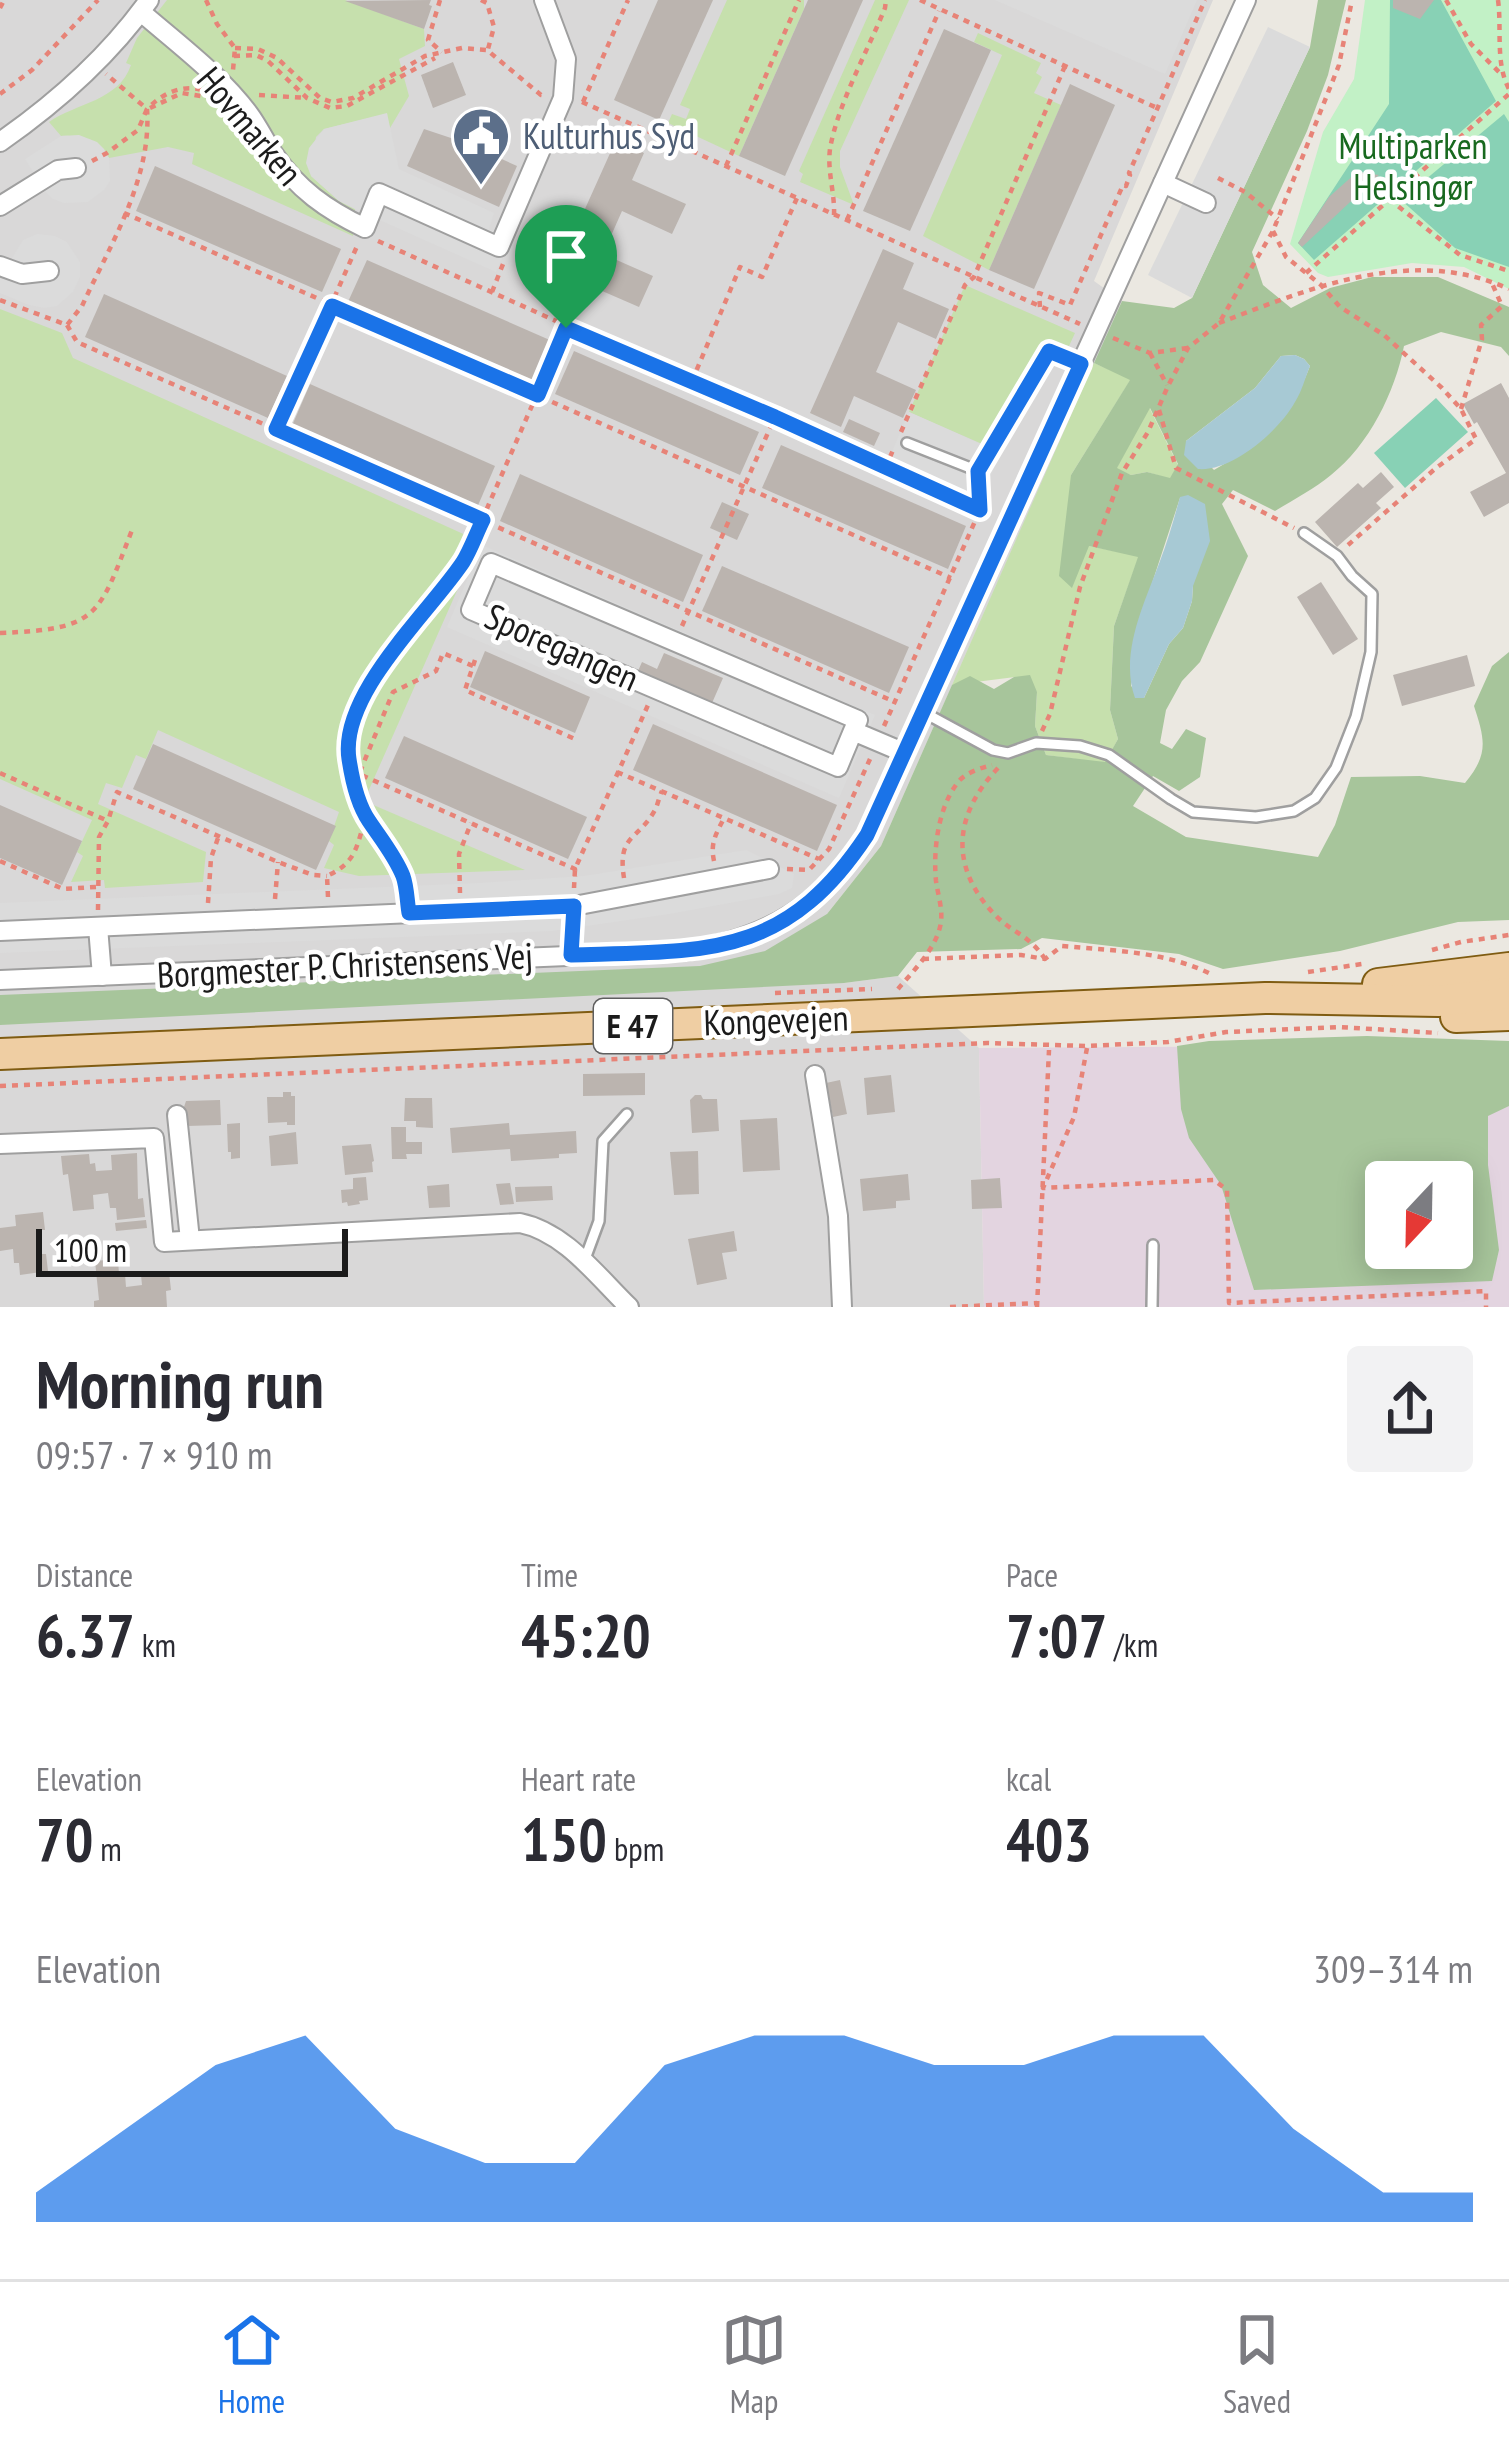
<!DOCTYPE html>
<html lang="en">
<head>
<meta charset="utf-8">
<style>
	:root { --surface:#fff; --page:#f2f2f3; --text:#2b2b33; --muted:#7c7c81; --line:#e1e1e2; --accent:#1a73e8 }
	body { margin:0; font-family:"PT Sans Narrow",sans-serif; background:var(--page); color:var(--text); height:100vh; display:flex; flex-direction:column; font-size:45px; white-space:nowrap }
	* { box-sizing:border-box; margin:0 }
	p { font-size:39px; color:var(--muted) }
	.icon { flex:none; width:66px; height:66px; fill:none; stroke:currentColor; stroke-width:2; stroke-linecap:round; stroke-linejoin:round }
	.map { position:relative; height:1307px; overflow:hidden }
	.details { display:flex; flex-direction:column; background:var(--surface); flex:1 }
	.details>* { flex:none }
	.needle { width:78px; rotate:202deg }
	.controls { position:absolute; left:1365px; top:1161px; display:grid; gap:24px }
	.controls a { display:grid; place-items:center; width:108px; height:108px; border-radius:12px; background:var(--surface); box-shadow:0 6px 30px #0003; font-size:60px }
	.scale { position:absolute; left:36px; bottom:30px; width:312px; box-sizing:border-box; padding-left:12px; border:6px solid #1b1b1b; border-top:0; font-size:33px; line-height:42px; white-space:nowrap; color:#1b1b1b; -webkit-text-stroke:9px #fff; paint-order:stroke }
	.pin { position:absolute; display:grid; place-items:center; width:102px; height:102px; color:#fff; margin:-123px -51px; border-radius:50% 50% 50% 0; rotate:-45deg; box-shadow:0 0 12px #0007 }
	.pin .icon { rotate:45deg }
	.round { display:grid; place-items:center; flex:none; width:126px; height:126px; border-radius:12px; background:var(--page) }
	.summary { display:flex; align-items:center; justify-content:space-between; height:204px; padding:0 36px }
	h1 { font-size:66px; font-weight:700; line-height:90px }
	.stats { display:grid; grid-template-columns:repeat(3,1fr); gap:18px; height:204px; padding:12px 36px }
	.stats div { display:grid; align-content:center }
	.stats b { font-size:60px; font-weight:700 }
	.stats small { font-size:33px; font-weight:400 }
	.stats p { font-size:33px }
	.chart { height:336px; padding:24px 36px }
	.chart p { display:flex; justify-content:space-between }
	.chart svg { width:100%; height:216px; margin-top:12px; fill:var(--accent); opacity:.7 }
	.dock { display:flex; justify-content:space-around; align-items:center; height:168px; border-top:3px solid var(--line); background:var(--surface); font-size:33px; color:var(--muted) }
	.dock a { display:grid; justify-items:center; gap:6px }
	.dock .current { color:var(--accent) }
	.map>svg:first-child { display:block }
	.residential { fill:#d9d8d8 }
	.industrial { fill:#e3d4e0; fill-rule:evenodd }
	.grass { fill:#c6e0ad }
	.forest { fill:#a7c59b; fill-rule:evenodd }
	.park { fill:#c2f1c6 }
	.pitch { fill:#88d1b5 }
	.parking { fill:#dbdbdb }
	.water { fill:#a7c9d4 }
	.building { fill:#bbb4af }
	.lines { fill:none; stroke-linecap:round; stroke-linejoin:round }
	.service-casing { stroke:#9f9f9f; stroke-width:14 }
	.minor-casing { stroke:#9f9f9f; stroke-width:22 }
	.primary-casing { stroke:#7f5c12; stroke-width:34 }
	.path { stroke:#e78377; stroke-width:4.5; stroke-dasharray:6 6; stroke-linecap:butt }
	.service { stroke:#fff; stroke-width:9 }
	.minor { stroke:#fff; stroke-width:18 }
	.primary { stroke:#efcea3; stroke-width:30 }
	.route-casing { stroke:#fff; stroke-width:24 }
	.route { stroke:#1a73e8; stroke-width:15 }
	.labels { text-anchor:middle; stroke-width:9; stroke-linejoin:round; paint-order:stroke }
	.shield { fill:#fff; stroke:#5f5f5f; stroke-width:3 }
	.shield-label { font-size:33px; font-weight:bold; fill:#1b1b1b }
	.street-label { font-size:36px; fill:#1b1b1b; stroke:#fff }
	.service-label { font-size:36px; fill:#4e5e75; stroke:#fff; text-anchor:start }
	.park-label { font-size:36px; fill:#18691f; stroke:#fff }
</style>
</head>
<body>
<div class="map">
<svg width="1509" height="1307" viewBox="0 0 1509 1307">
	<rect width="100%" height="100%" fill="#ebe8e1"/>
	<polygon class="residential" points="0,0 1213,0 1094,281 1122,301 881,846 827,914 844,983 898,976 979,1048 984,1307 0,1307"/>
	<path class="industrial" d="M1509,1045V1307H984L979,1048ZM1386,1182H1452V1248H1386Z"/>
	<g class="grass">
		<path d="M167,0H345L424,29L425,46L399,59L409,96L390,128L386,114L324,129L316,137L311,176L339,201L355,209L353,236L192,164L194,153L168,147L109,158C102,144 76,134 61,136L49,122C76,103 119,101 131,65L126,63L137,38Z"/>
		<polygon points="727,0 804,0 804,9 739,156 668,123 672,114 686,119 690,109 680,105"/>
		<polygon points="875,0 909,0 840,151 840,167 854,205 800,182 803,174 799,171"/>
		<polygon points="978,33 1041,63 1036,73 1042,77 1034,93 1061,105 989,270 923,236 1002,55 974,42"/>
		<polygon points="965,285 1075,333 1069,346 1046,340 982,444 909,412"/>
		<polygon points="0,309 62,333 73,358 479,541 364,801 525,870 359,876 324,868 334,845 329,841 339,812 158,730 146,759 136,755 122,788 106,783 98,804 206,852 203,882 105,888 104,880 71,882 83,856 77,852 92,820 0,779"/>
		<polygon points="1094,363 1131,379 1071,475 1089,546 1139,556 1114,626 1110,710 1118,739 1105,763 1046,755 1035,726 1037,692 1015,677 952,685"/>
		<polygon points="1149,407 1178,465 1170,479 1147,472 1131,475 1116,469"/>
	</g>
	<g class="forest">
		<path d="M1318,0H1346L1328,75L1307,131L1252,252L1263,285L1291,308L1330,288L1372,277H1438L1509,307V356L1501,347L1441,332L1404,346C1395,392 1369,445 1331,475C1314,489 1293,500 1275,511L1233,490L1222,504L1248,556L1200,662L1182,681L1166,710L1160,743L1172,749L1186,729L1206,738L1200,777L1179,791L1153,776L1133,806L1186,837L1318,857L1335,825L1351,777L1420,776L1465,783C1489,754 1485,740 1474,706L1492,666L1509,652V920L1458,922L1340,951L1223,969L1179,954L1042,938L1021,949L917,952L898,976L844,983L0,1025V995L700,966L765,951L827,914L881,846L952,685L970,676L994,689L1014,677L1030,675L1037,692L1035,726L1046,755L1105,762L1118,739L1110,710L1114,626L1138,557L1089,546L1072,588L1059,576L1071,475L1130,380L1094,363L1122,301L1174,308L1192,298L1310,47ZM1295,355L1304,359L1310,366C1287,425 1267,439 1214,470L1186,441L1255,388L1281,356ZM1150,408L1178,464L1170,478L1147,472L1131,475L1117,468ZM1180,498L1193,586L1192,601L1183,628L1169,644L1144,698L1131,686L1136,632Z"/>
		<path d="M1367,1036L1509,1041V1106L1488,1116V1165L1499,1250L1492,1281L1254,1290L1221,1185L1189,1138L1181,1109L1177,1046L1209,1041ZM1452,1182V1248H1386V1182Z"/>
	</g>
	<polygon class="park" points="1365,0 1509,0 1509,289 1464,267 1412,263 1328,277 1318,273 1290,244 1323,132 1354,79"/>
	<g class="pitch">
		<polygon points="1390,0 1441,0 1496,101 1314,260 1298,243 1389,104"/>
		<polygon points="1504,114 1509,122 1509,267 1455,248 1401,200"/>
		<polygon points="1436,398 1468,432 1405,488 1374,453"/>
	</g>
	<g class="parking">
		<polygon points="995,0 1197,0 1165,74"/>
		<polygon points="1268,27 1310,47 1192,298 1148,275"/>
		<polygon points="387,113 399,169 494,213 489,229 510,240 496,272 355,209 339,201 311,176 306,163 309,148 324,129"/>
		<polygon points="79,135 97,142 104,149 109,158 110,181 104,190 88,202 64,203 53,199 45,191 25,159 61,136"/>
		<polygon points="37,234 55,236 67,242 80,262 80,277 73,292 57,306 44,308 29,305 0,293 0,266 6,268 23,240"/>
		<polygon points="909,412 1001,453 980,501 888,461"/>
		<polygon points="482,545 875,715 839,798 447,627"/>
		<polygon points="746,850 794,874 792,888 779,894 669,914 552,931 0,953 0,903 479,883 584,876"/>
	</g>
	<g class="water">
		<path d="M1295,355L1304,359L1310,366C1305,378 1302,391 1295,402C1279,431 1232,472 1198,469L1184,455L1186,441L1255,388L1281,356Z"/>
		<path d="M1188,495L1205,504L1210,541L1193,586L1192,601L1183,628L1169,644L1144,698H1135C1119,653 1145,602 1160,561C1168,540 1174,519 1180,497Z"/>
	</g>
	<g class="building">
		<polygon points="431,0 429,5 432,6 424,29 345,1"/>
		<polygon points="658,0 713,0 659,120 614,100"/>
		<polygon points="808,0 863,0 785,176 739,156"/>
		<polygon points="1393,0 1434,0 1420,19 1393,8"/>
		<polygon points="944,29 991,50 910,231 863,211"/>
		<polygon points="453,62 466,95 433,108 421,75"/>
		<polygon points="1070,84 1115,105 1034,289 989,270"/>
		<polygon points="424,129 466,143 517,166 499,207 407,166"/>
		<polygon points="616,140 644,153 632,180 686,204 672,234 622,211 603,254 653,276 639,307 586,284 573,313 544,300"/>
		<polygon points="155,166 341,249 322,292 136,211"/>
		<polygon points="1357,172 1379,175 1302,247 1298,243 1329,197"/>
		<polygon points="883,249 914,263 903,289 949,309 936,339 898,322 876,372 916,390 903,418 854,396 841,427 810,413"/>
		<polygon points="367,260 552,341 532,386 347,304"/>
		<polygon points="104,294 287,376 268,418 85,337"/>
		<polygon points="574,351 759,432 740,475 555,394"/>
		<polygon points="1501,383 1509,398 1509,503 1484,517 1470,492 1506,473 1477,422 1474,424 1463,404"/>
		<polygon points="310,384 495,466 476,510 291,428"/>
		<polygon points="849,419 880,433 874,446 843,432"/>
		<polygon points="781,445 966,526 948,569 762,488"/>
		<polygon points="1381,472 1394,487 1376,503 1381,508 1337,547 1315,522 1358,483 1363,488"/>
		<polygon points="520,474 703,555 683,602 500,521"/>
		<polygon points="722,502 749,514 737,540 710,528"/>
		<polygon points="722,566 909,647 889,693 702,611"/>
		<polygon points="1321,582 1358,639 1333,655 1297,597"/>
		<polygon points="485,651 590,697 575,733 470,687"/>
		<polygon points="664,653 723,678 712,703 638,671 642,662 657,669"/>
		<polygon points="1467,655 1475,686 1402,706 1393,675"/>
		<polygon points="653,724 837,805 817,851 633,770"/>
		<polygon points="404,736 587,817 568,859 385,778"/>
		<polygon points="153,744 336,826 316,870 133,789"/>
		<polygon points="0,805 82,841 62,885 0,858"/>
		<polygon points="645,1073 645,1095 583,1096 583,1074"/>
		<polygon points="891,1075 895,1112 867,1115 864,1078"/>
		<polygon points="840,1080 847,1114 833,1117 826,1083"/>
		<polygon points="283,1092 291,1092 291,1096 295,1096 295,1125 287,1125 287,1122 268,1123 267,1097 283,1097"/>
		<polygon points="695,1095 701,1095 703,1099 717,1099 719,1131 692,1133 690,1100"/>
		<polygon points="405,1098 432,1098 433,1128 416,1127 416,1121 404,1121"/>
		<polygon points="220,1100 221,1125 187,1126 187,1112 183,1110 186,1101"/>
		<polygon points="777,1118 780,1170 743,1172 740,1120"/>
		<polygon points="240,1123 240,1158 231,1159 231,1152 228,1152 227,1124"/>
		<polygon points="509,1123 510,1135 576,1131 577,1153 559,1154 559,1158 511,1161 510,1149 452,1153 450,1128"/>
		<polygon points="391,1127 406,1127 406,1142 422,1142 422,1154 406,1154 407,1159 392,1159"/>
		<polygon points="296,1132 298,1164 271,1166 269,1136"/>
		<polygon points="371,1144 374,1161 372,1162 373,1172 345,1175 342,1146"/>
		<polygon points="698,1151 699,1194 674,1195 670,1152"/>
		<polygon points="137,1153 138,1199 143,1198 145,1217 117,1220 116,1208 110,1208 108,1193 93,1195 94,1209 73,1211 68,1174 63,1175 61,1156 89,1154 90,1164 95,1163 96,1171 112,1170 111,1155"/>
		<polygon points="908,1174 910,1200 896,1201 896,1208 863,1211 860,1179"/>
		<polygon points="366,1177 368,1200 359,1201 360,1204 348,1206 347,1202 342,1203 341,1190 353,1189 353,1178"/>
		<polygon points="1000,1178 1002,1208 972,1209 971,1180"/>
		<polygon points="510,1183 514,1204 500,1205 496,1184"/>
		<polygon points="449,1184 450,1207 429,1208 427,1186"/>
		<polygon points="552,1186 553,1200 516,1202 515,1187"/>
		<polygon points="43,1212 45,1230 39,1230 42,1254 46,1254 48,1271 20,1275 19,1263 14,1263 13,1249 0,1251 0,1228 16,1226 15,1215"/>
		<polygon points="146,1220 147,1228 116,1231 115,1223"/>
		<polygon points="734,1231 737,1251 722,1253 727,1279 697,1285 688,1239"/>
		<polygon points="118,1259 119,1274 125,1274 126,1287 142,1285 141,1275 169,1272 171,1290 166,1291 167,1307 94,1307 94,1301 99,1300 95,1261"/>
	</g>
	<g class="lines">
		<g class="service-casing">
			<g id="service">
				<polyline points="907,443 978,471 1049,351 1081,364"/>
				<polyline points="923,712 993,750 1008,753 1036,743 1080,746 1109,755 1171,799 1193,812 1256,817 1294,811 1315,798 1336,768 1356,717 1371,652 1372,594 1352,576 1337,556 1304,533"/>
				<polyline points="585,1259 599,1221 603,1141 627,1114"/>
				<polyline points="1152,1307 1153,1245"/>
			</g>
		</g>
		<g class="minor-casing">
			<g id="minor">
				<path d="M141,12C178,44 220,75 249,114C258,126 265,141 273,153C297,189 327,210 365,228L379,193L499,247L563,98L566,59L544,0"/>
				<path d="M0,142C56,103 109,56 149,0"/>
				<polyline points="1163,183 1206,203"/>
				<polyline points="0,206 58,170 76,168"/>
				<polyline points="0,266 22,274 49,271"/>
				<polyline points="853,731 838,767 471,610 491,563 858,720 853,731 905,753"/>
				<polyline points="98,927 102,976"/>
				<polyline points="0,931 574,906 769,869"/>
				<polyline points="571,955 574,906"/>
				<path d="M0,980L686,951C770,938 820,906 867,835L1246,0"/>
				<polyline points="815,1075 838,1216 842,1307"/>
				<polyline points="177,1115 190,1240"/>
				<path d="M0,1144L154,1138L164,1242L520,1223C565,1232 597,1276 629,1307"/>
			</g>
		</g>
		<g class="primary-casing">
			<g id="primary">
				<polyline points="1378,984 1509,968"/>
				<polyline points="1456,1017 1509,1015"/>
				<polyline points="0,1054 1265,998 1438,1001 1509,993"/>
			</g>
		</g>
		<g class="path">
			<polyline points="206,0 217,24 235,48 233,70"/>
			<polyline points="440,0 428,40 442,52"/>
			<polyline points="481,0 487,3 494,27 488,49"/>
			<polyline points="920,0 1155,107"/>
			<polyline points="1446,0 1471,44 1501,74"/>
			<path d="M1498,0C1502,29 1495,63 1509,89"/>
			<polyline points="0,8 4,0"/>
			<polyline points="235,48 258,49 277,58 320,98 332,102 353,98 425,56 462,48 487,50 541,95 547,96"/>
			<polyline points="234,56 256,55 268,61 307,98 330,108 347,106 435,58"/>
			<polyline points="0,94 32,70 98,0"/>
			<polyline points="259,95 307,98"/>
			<polyline points="582,102 1080,324"/>
			<polyline points="583,102 628,0"/>
			<polyline points="150,108 182,93 206,97"/>
			<polyline points="92,161 107,153 138,130 147,109 106,74"/>
			<polyline points="726,166 799,0"/>
			<polyline points="1218,178 1245,192 1278,219"/>
			<polyline points="1389,199 1460,255 1509,271"/>
			<polyline points="124,213 951,578"/>
			<path d="M834,215C835,193 827,171 830,149C837,106 868,50 885,8L886,0"/>
			<polyline points="847,220 939,11"/>
			<polyline points="1273,231 1286,257 1321,285 1340,307 1384,335 1442,388 1461,409 1476,439 1436,468 1348,545"/>
			<path d="M378,241C578,331 779,421 980,510"/>
			<polyline points="1306,273 1509,94"/>
			<polyline points="492,292 503,264"/>
			<path d="M0,300L67,325L82,306C110,245 152,179 147,109C162,94 181,84 202,90"/>
			<polyline points="1040,307 1039,293 1070,305 1123,185 1126,186 1130,175 1129,173 1205,0"/>
			<path d="M1219,323C1311,288 1412,245 1509,289"/>
			<polyline points="67,325 77,342 895,702"/>
			<polyline points="1113,338 1150,353 1188,348"/>
			<polyline points="1150,353 1167,385"/>
			<polyline points="692,381 740,267 762,277 797,198"/>
			<polyline points="1461,409 1482,339 1481,325 1502,306 1491,281"/>
			<polyline points="1159,410 1176,468 1294,528"/>
			<polyline points="276,429 358,244"/>
			<polyline points="901,432 965,285 974,277 1065,66"/>
			<polyline points="885,468 894,448"/>
			<polyline points="682,626 775,417"/>
			<path d="M0,633C98,629 98,618 132,530"/>
			<polyline points="475,660 465,690 577,740"/>
			<polyline points="473,666 443,653 436,671 393,692 359,774 575,869 575,877"/>
			<polyline points="884,726 980,510 979,482"/>
			<polyline points="1042,731 1050,714 1080,587 1122,473 1148,432 1168,386 1188,348 1219,323 1273,231 1339,65 1352,0"/>
			<path d="M998,768C953,815 949,868 996,916C1014,934 1028,934 1045,959"/>
			<polyline points="617,772 819,859"/>
			<polyline points="0,773 108,821"/>
			<polyline points="0,861 63,889 96,887"/>
			<path d="M714,861C710,843 716,834 724,818"/>
			<polyline points="787,869 809,870 829,849 870,759"/>
			<path d="M624,878C617,834 638,841 655,810C658,804 659,797 662,791"/>
			<polyline points="574,888 575,869 648,705"/>
			<polyline points="460,893 459,854 471,823"/>
			<path d="M328,897L327,876C357,862 356,847 366,817"/>
			<polyline points="407,898 405,879 382,838 366,817 348,756 349,735 354,715 368,690 422,610 464,561 566,328"/>
			<polyline points="275,899 278,862"/>
			<polyline points="208,903 211,858 218,838"/>
			<polyline points="98,910 99,837 108,821 117,792 278,862 313,875 327,876"/>
			<polyline points="1432,950 1461,942 1509,935"/>
			<path d="M923,959L1021,955L1045,959L1062,946C1115,951 1165,951 1213,975"/>
			<polyline points="1308,972 1362,964"/>
			<path d="M898,989C913,971 934,951 940,927C944,912 938,896 936,881C933,850 938,806 959,781C967,772 981,768 992,765"/>
			<polyline points="775,993 872,989"/>
			<polyline points="1087,1048 1074,1117 1043,1188 1214,1180 1227,1190 1229,1303 1486,1291 1486,1307"/>
			<polyline points="0,1086 987,1043 1087,1046 1168,1042 1226,1032 1339,1027 1438,1033"/>
			<polyline points="950,1307 1037,1303"/>
			<polyline points="1037,1307 1049,1050"/>
		</g>
		<use href="#service" class="service"/>
		<use href="#minor" class="minor"/>
		<use href="#primary" class="primary"/>
	</g>
	<g class="lines">
		<g class="route-casing">
			<path id="route" d="M332,306L538,395L566,328L775,417L980,510L978,471L1049,351L1081,364L867,835C785,959 706,951 571,955L574,906L409,913C407,901 407,887 403,876C395,856 381,839 369,821C358,805 352,779 349,759C339,694 429,613 463,562C471,549 476,534 483,520L276,429Z"/>
		</g>
		<use href="#route" class="route"/>
	</g>
	<defs>
		<g id="civic-pin" transform="scale(3)"><path d="M0 17L-7.5 6A9.5 9.5 0 1 1 7.5 6Z" fill="#5c6f8a" stroke="#fff"/><path d="M-.6-6.5H3V-4.5H.6V-3L4-1V1h2V6H-6V1h2V-1L-.6-3ZM-1.2 2.5V6h2.4V2.5Z" fill="#fff"/></g>
	</defs>
	<g fill-rule="evenodd">
		<use href="#civic-pin" x="481" y="136"/>
	</g>
	<g class="labels">
		<rect class="shield" x="594" y="999" width="78" height="54" rx="9"/>
		<g class="shield-label">
			<text x="633" y="1038">E 47</text>
		</g>
		<g class="street-label">
			<text transform="translate(250 126) rotate(50)" y="13">Hovmarken</text>
			<text transform="translate(562 647) rotate(24)" y="13">Sporegangen</text>
			<text transform="translate(345 965) rotate(-3)" y="13">Borgmester P. Christensens Vej</text>
			<text transform="translate(776 1020) rotate(-2)" y="13">Kongevejen</text>
		</g>
		<g class="service-label">
			<text x="523" y="149">Kulturhus Syd</text>
		</g>
		<g class="park-label">
			<text x="1413" y="159">Multiparken<tspan x="1413" dy="41">Helsingør</tspan></text>
		</g>
	</g>
</svg>
<div class="controls">
<a><svg class="needle" viewBox="-14 -14 28 28"><path d="M0-13l5 13h-10z" fill="#e53935"/><path d="M0 13l5-13h-10z" fill="#7c7c81"/></svg></a>
</div>
<div class="scale">100 m</div>
<div class="pin" style="left:566px;top:328px;background:#1e9e55"><svg class="icon" aria-label="arrive" viewBox="0 0 24 24"><path d="M6 21V4h12l-3 4 3 4H6"/></svg></div>
</div>
<section class="details">
<div class="summary"><div><h1>Morning run</h1><p>09:57 · 7 × 910 m</p></div><a class="round"><svg class="icon" aria-label="share" viewBox="0 0 24 24"><path d="M12 15V3M7 8l5-5 5 5M5 13v7h14v-7"/></svg></a></div>
<div class="stats">
<div><p>Distance</p><b>6.37<small> km</small></b></div>
<div><p>Time</p><b>45:20</b></div>
<div><p>Pace</p><b>7:07<small> /km</small></b></div>
</div>
<div class="stats">
<div><p>Elevation</p><b>70<small> m</small></b></div>
<div><p>Heart rate</p><b>150<small> bpm</small></b></div>
<div><p>kcal</p><b>403</b></div>
</div>
<div class="chart"><p><span>Elevation</span>309–314 m</p>
<svg viewBox="0 0 160 44" preserveAspectRatio="none"><path d="M0 44V38L10 25L20 12L30 6L40 25L50 32L60 32L70 12L80 6L90 6L100 12L110 12L120 6L130 6L140 25L150 38L160 38V44z"/></svg>
</div>
</section>
<nav class="dock">
<a class="current"><svg class="icon" aria-label="home" viewBox="0 0 24 24"><path d="M3 11l9-7 9 7M6 9v11h12V9"/></svg>Home</a>
<a><svg class="icon" aria-label="map" viewBox="0 0 24 24"><path d="M3 6l6-2 6 2 6-2v14l-6 2-6-2-6 2zM9 4v14M15 6v14"/></svg>Map</a>
<a><svg class="icon" aria-label="saved" viewBox="0 0 24 24"><path d="M7 4h10v16l-5-4-5 4z"/></svg>Saved</a>
</nav>
</body>
</html>
